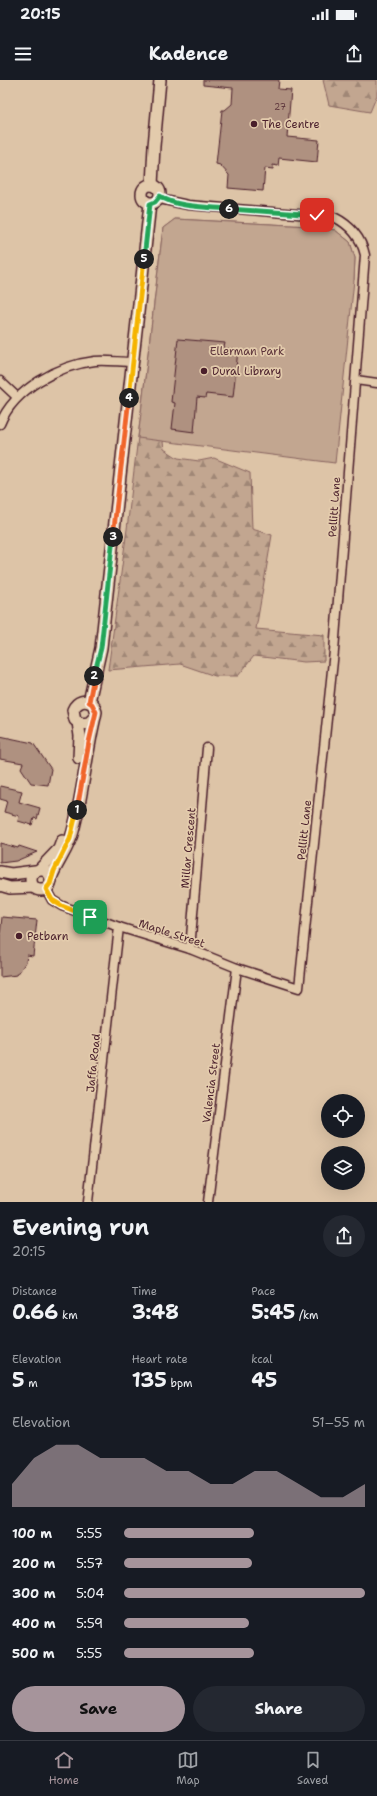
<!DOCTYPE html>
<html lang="en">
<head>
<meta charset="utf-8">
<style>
	:root { --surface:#171b24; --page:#242831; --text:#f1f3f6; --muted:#9ea1a6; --line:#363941; --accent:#a6949b }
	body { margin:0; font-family:"Shantell Sans",sans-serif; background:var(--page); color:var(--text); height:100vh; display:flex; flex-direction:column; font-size:15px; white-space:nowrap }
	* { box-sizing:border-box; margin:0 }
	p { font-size:13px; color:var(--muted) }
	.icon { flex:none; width:22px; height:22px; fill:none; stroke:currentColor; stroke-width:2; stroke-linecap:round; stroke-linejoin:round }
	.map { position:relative; height:1122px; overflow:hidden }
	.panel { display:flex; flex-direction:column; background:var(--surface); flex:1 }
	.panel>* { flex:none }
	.buttons { position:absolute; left:321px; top:1014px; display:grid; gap:8px }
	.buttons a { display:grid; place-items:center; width:44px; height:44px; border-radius:50%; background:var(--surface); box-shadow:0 4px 16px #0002; font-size:20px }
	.pin { position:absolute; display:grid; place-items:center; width:34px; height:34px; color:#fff; margin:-17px; border-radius:8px; box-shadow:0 2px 6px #0006 }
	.km { position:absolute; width:20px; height:20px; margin:-10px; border-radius:50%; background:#222; color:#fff; font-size:11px; line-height:20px; text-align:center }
	.round { display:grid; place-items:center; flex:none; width:42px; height:42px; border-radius:21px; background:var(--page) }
	.head { display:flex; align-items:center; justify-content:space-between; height:68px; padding:0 12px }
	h1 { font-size:22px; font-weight:700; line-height:30px }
	.figures { display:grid; grid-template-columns:repeat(3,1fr); gap:6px; height:68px; padding:4px 12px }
	.figures div { display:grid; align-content:center }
	.figures b { font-size:20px; font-weight:700 }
	.figures small { font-size:11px; font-weight:400 }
	.figures p { font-size:11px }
	.chart { height:112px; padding:8px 12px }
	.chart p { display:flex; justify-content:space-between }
	.chart svg { width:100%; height:72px; margin-top:4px; fill:var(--accent); opacity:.7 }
	.button { display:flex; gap:8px; margin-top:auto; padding:8px 12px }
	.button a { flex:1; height:46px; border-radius:24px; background:var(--accent); color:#111; font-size:16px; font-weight:700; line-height:46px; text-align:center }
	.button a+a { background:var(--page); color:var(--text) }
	ul { padding:0 12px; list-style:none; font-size:13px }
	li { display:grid; grid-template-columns:64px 48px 1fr; align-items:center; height:30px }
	li i { height:10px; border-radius:5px; background:var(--accent) }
	.status { display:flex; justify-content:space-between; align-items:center; height:28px; padding:0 20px; background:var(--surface); direction:ltr }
	.status svg { height:11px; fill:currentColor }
	header { display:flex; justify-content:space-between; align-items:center; height:52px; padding:0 12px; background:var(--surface); font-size:18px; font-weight:700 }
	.tabs { display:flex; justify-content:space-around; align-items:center; height:56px; border-top:1px solid var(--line); background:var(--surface); font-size:11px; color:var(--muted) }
	.tabs a { display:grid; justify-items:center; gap:2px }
	.tabs .active { color:var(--accent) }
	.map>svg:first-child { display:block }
	.forest { fill:url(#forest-firs); stroke:#86625e }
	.park { fill:#c2a690; stroke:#86625e }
	.building { fill:#af9180; stroke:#4a1f2b }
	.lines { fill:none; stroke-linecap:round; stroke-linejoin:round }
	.street-casing { stroke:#4a1f2b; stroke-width:11 }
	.secondary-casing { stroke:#4a1f2b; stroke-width:14 }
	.street { stroke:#e3cbac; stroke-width:8 }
	.secondary { stroke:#e3cbac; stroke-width:11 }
	.split-1-casing { stroke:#fff; stroke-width:8 }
	.split-2-casing { stroke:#fff; stroke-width:8 }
	.split-3-casing { stroke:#fff; stroke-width:8 }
	.split-4-casing { stroke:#fff; stroke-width:8 }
	.split-5-casing { stroke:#fff; stroke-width:8 }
	.split-6-casing { stroke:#fff; stroke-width:8 }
	.split-7-casing { stroke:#fff; stroke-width:8 }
	.split-1 { stroke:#f5b400; stroke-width:5 }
	.split-2 { stroke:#f0652b; stroke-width:5 }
	.split-3 { stroke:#22a559; stroke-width:5 }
	.split-4 { stroke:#f0652b; stroke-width:5 }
	.split-5 { stroke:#f5b400; stroke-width:5 }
	.split-6 { stroke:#22a559; stroke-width:5 }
	.split-7 { stroke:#22a559; stroke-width:5 }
	.poi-dot { fill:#4a1f2b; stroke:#e3cbac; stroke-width:1.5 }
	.labels { text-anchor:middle; stroke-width:3.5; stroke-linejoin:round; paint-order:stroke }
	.number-label { font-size:9px; fill:#633c40 }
	.poi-label { font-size:11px; fill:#4a1f2b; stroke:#e3cbac; text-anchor:start }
	.park-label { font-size:11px; fill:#5c333a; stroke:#e3cbac }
	.street-label { font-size:11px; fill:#4a1f2b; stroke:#e3cbac }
</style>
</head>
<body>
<div class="status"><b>20:15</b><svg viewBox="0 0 49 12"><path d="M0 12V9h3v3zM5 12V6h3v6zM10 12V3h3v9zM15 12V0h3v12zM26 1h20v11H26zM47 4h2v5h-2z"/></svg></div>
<header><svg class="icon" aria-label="menu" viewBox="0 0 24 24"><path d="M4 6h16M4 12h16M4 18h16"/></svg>Kadence<svg class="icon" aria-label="share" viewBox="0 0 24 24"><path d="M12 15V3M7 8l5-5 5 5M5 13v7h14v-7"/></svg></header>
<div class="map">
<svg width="377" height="1122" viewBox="0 0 377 1122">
	<defs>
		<pattern id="forest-firs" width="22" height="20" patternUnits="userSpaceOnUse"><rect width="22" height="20" fill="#c2a690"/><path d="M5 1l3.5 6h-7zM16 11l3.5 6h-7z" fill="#a08776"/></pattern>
	</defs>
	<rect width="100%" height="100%" fill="#ddc4a7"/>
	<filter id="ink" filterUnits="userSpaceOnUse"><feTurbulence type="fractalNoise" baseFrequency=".025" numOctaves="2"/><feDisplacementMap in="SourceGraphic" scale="8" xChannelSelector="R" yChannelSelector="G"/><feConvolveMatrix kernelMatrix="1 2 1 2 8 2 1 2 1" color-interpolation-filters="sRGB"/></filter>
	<g filter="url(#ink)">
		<g class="forest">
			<polygon points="323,0 377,0 377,15 370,32 329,25"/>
			<polygon points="175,139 309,146 335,150 350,162 355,178 354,200 163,362 164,369 178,378 199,381 214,378 250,393 252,449 272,455 256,549 324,555 324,581 304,582 254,576 238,596 215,596 180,584 108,590 127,449 163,148"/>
		</g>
		<polygon class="park" points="175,139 309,146 335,150 350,162 355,178 354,200 335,383 138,358 163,148"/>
		<g class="building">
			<polygon points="203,0 279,0 278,9 291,10 287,57 319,60 317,82 279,78 278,86 273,85 273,89 265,88 263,111 228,108 229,95 220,85 216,84 222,30 225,30 232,24 233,8 203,5"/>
			<polygon points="178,259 225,263 224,268 238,270 233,317 206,314 205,318 197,317 194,352 172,349 175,323 171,322"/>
			<polygon points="0,656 33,663 51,689 48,705 31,703 21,688 23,683 0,679"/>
			<polygon points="0,706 22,711 19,722 40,728 37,739 34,738 32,745 18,741 19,736 4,732 7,721 0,719"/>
			<polygon points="0,763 18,768 19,766 37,772 16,781 0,783"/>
			<polygon points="2,837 37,840 33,876 27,875 26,882 17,895 0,897 0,856"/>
		</g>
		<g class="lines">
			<g class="street-casing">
				<g id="street">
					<polyline points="356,300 377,303"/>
					<polyline points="0,301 17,317"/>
					<path d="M0,344C14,309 59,285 95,281C107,280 120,282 132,282"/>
					<path d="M46,809L52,820L62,826L119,847L190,869L237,888L299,908L334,571L365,175C361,157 350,145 334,137L188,125L164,120L160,116"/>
					<polyline points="190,869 207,668"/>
					<polyline points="88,1122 119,847"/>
					<polyline points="208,1122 237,888"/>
				</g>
			</g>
			<g class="secondary-casing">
				<g id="secondary">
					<circle cx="151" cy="114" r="9"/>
					<polyline points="152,105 154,66 160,0"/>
					<polyline points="89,622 101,568 150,124"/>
					<polyline points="78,642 80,656 79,678"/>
					<circle cx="41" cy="800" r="10"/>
					<polyline points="39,790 59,769 62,761"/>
					<polyline points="0,792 11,794 35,791"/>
					<path d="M51,798C57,782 69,768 73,751C83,714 86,674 95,637L96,632L93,624C85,619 77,621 73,630L75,640L81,644L89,643L95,637"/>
					<polyline points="0,805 10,808 34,807"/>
				</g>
			</g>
			<use href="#street" class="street"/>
			<use href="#secondary" class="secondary"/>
		</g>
	</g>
	<g class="lines" filter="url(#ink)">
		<g class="split-1-casing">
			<polyline id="split-1" points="77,730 70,759 54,791 50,804 46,809 52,820 62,826 90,837"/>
		</g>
		<g class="split-2-casing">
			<polyline id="split-2" points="77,730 89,662 96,632 92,624 89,622 94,596"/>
		</g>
		<g class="split-3-casing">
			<polyline id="split-3" points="94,596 101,568 113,457"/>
		</g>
		<g class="split-4-casing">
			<polyline id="split-4" points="113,457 129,318"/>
		</g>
		<g class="split-5-casing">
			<polyline id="split-5" points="129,318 144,179"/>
		</g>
		<g class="split-6-casing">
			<path id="split-6" d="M144,179L150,124L155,122L160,116C176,128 210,127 229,129"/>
		</g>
		<g class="split-7-casing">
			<polyline id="split-7" points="229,129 317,135"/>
		</g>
		<use href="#split-1" class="split-1"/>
		<use href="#split-2" class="split-2"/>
		<use href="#split-3" class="split-3"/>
		<use href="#split-4" class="split-4"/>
		<use href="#split-5" class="split-5"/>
		<use href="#split-6" class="split-6"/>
		<use href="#split-7" class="split-7"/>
	</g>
	<g class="poi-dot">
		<circle cx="254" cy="44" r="4"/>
		<circle cx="204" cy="291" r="4"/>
		<circle cx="19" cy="856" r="4"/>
	</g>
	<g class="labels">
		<g class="number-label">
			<text x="280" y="30">27</text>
		</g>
		<g class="poi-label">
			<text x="262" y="48">The Centre</text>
			<text x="212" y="295">Dural Library</text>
			<text x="27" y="860">Petbarn</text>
		</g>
		<g class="park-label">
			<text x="247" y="275">Ellerman Park</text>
		</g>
		<g class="street-label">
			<text transform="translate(334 427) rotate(-86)" y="4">Pellitt Lane</text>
			<text transform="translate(304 750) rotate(-84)" y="4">Pellitt Lane</text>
			<text transform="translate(188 768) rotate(-85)" y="4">Millar Crescent</text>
			<text transform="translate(172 853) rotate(18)" y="4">Maple Street</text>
			<text transform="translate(93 983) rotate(-84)" y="4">Jaffa Road</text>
			<text transform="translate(211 1003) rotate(-83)" y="4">Valencia Street</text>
		</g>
	</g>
</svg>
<div class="buttons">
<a><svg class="icon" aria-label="locate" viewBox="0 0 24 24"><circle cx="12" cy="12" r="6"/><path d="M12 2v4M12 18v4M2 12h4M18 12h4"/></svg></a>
<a><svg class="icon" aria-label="layers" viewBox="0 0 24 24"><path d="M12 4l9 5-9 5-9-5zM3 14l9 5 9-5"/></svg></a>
</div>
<div class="pin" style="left:90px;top:837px;background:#1e9e55"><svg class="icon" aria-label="arrive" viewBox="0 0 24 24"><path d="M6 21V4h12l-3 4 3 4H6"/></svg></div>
<div class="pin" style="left:317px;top:135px;background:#d93025"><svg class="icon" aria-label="check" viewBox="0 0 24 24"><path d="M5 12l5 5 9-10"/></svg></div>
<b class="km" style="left:77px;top:730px">1</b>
<b class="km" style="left:94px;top:596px">2</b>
<b class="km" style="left:113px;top:457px">3</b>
<b class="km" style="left:129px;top:318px">4</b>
<b class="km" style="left:144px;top:179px">5</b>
<b class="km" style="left:229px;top:129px">6</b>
</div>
<section class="panel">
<div class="head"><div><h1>Evening run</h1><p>20:15</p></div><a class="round"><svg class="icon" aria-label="share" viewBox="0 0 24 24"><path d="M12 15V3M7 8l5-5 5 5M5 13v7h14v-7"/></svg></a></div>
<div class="figures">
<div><p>Distance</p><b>0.66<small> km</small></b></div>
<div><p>Time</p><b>3:48</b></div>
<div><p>Pace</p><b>5:45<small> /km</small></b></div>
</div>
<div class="figures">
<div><p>Elevation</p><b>5<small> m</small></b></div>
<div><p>Heart rate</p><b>135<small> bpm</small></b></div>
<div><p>kcal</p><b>45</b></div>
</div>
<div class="chart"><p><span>Elevation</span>51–55 m</p>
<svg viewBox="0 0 160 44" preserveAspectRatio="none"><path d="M0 44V30L10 14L20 6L30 6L40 14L50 14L60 14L70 22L80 22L90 30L100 30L110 22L120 22L130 30L140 38L150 38L160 30V44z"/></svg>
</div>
<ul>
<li><b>100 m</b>5:55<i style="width:54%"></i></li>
<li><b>200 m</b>5:57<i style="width:53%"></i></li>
<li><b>300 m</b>5:04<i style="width:100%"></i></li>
<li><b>400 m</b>5:59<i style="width:52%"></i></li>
<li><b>500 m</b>5:55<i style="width:54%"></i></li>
</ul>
<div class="button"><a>Save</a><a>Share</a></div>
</section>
<nav class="tabs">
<a class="active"><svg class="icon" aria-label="home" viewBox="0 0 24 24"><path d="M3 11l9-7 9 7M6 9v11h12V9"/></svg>Home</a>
<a><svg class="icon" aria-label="map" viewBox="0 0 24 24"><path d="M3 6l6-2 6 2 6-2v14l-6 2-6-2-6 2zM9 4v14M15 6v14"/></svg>Map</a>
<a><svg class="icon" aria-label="saved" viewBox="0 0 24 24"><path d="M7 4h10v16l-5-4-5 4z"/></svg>Saved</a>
</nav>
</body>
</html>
